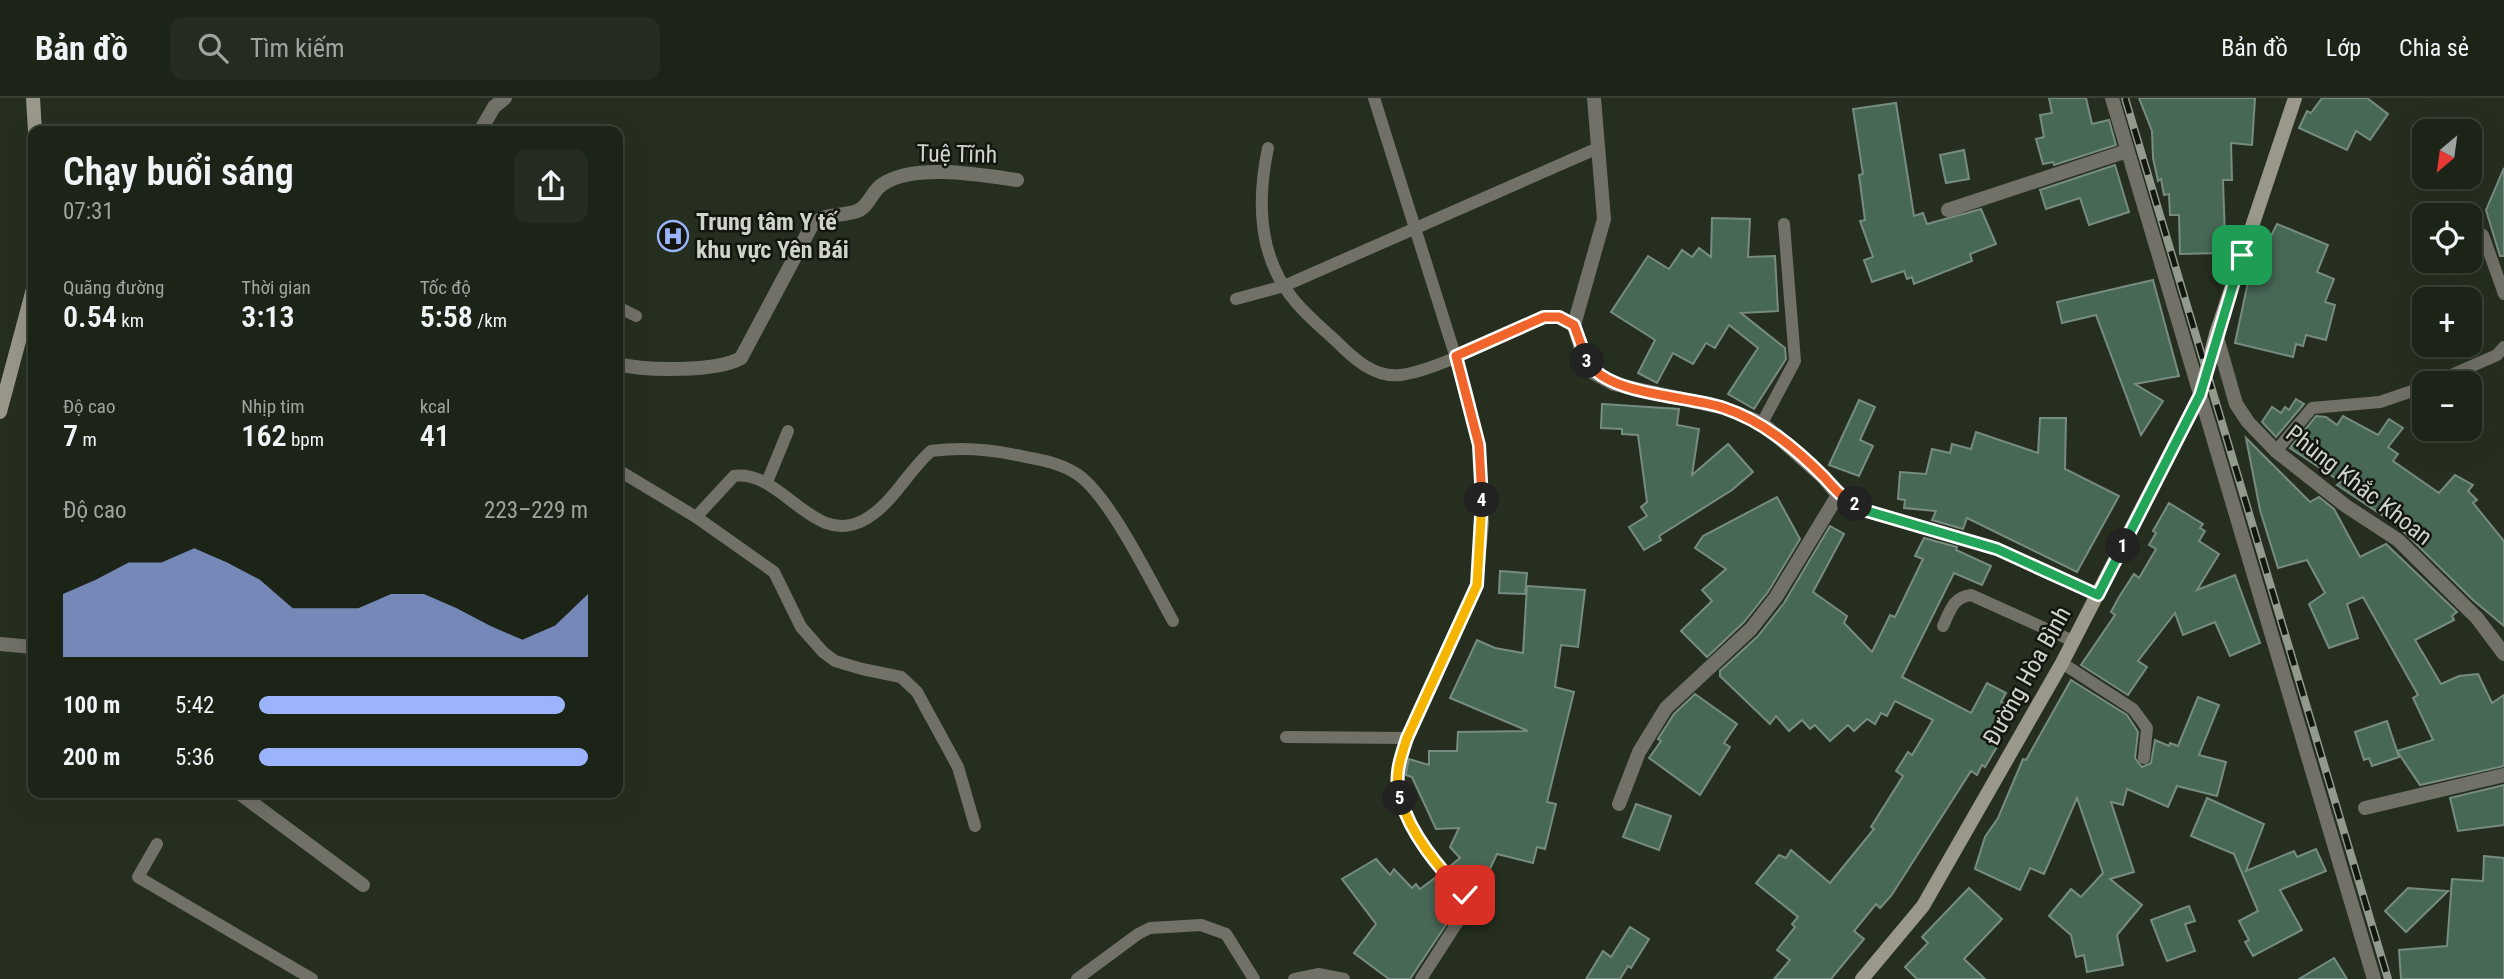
<!DOCTYPE html>
<html lang="vi">
<head>
<meta charset="utf-8">
<style>
	:root { --surface:#1c2317; --page:#252b20; --text:#f1f3f6; --muted:#a0a4a1; --line:#3a4036; --accent:#9cb4fd }
	body { margin:0; font-family:"Roboto Condensed",sans-serif; background:var(--page); color:var(--text); height:100vh; display:flex; flex-direction:column; font-size:26px; white-space:nowrap }
	* { box-sizing:border-box; margin:0 }
	p { font-size:23px; color:var(--muted) }
	.icon { flex:none; width:38px; height:38px; fill:none; stroke:currentColor; stroke-width:2; stroke-linecap:round; stroke-linejoin:round }
	.map { position:relative; flex:1; overflow:hidden }
	.panel { position:absolute; left:28px; top:28px; width:595px; height:672px; display:flex; flex-direction:column; background:var(--surface); border-radius:14px; box-shadow:0 7px 28px #0002,0 0 0 2px var(--line) }
	.panel>* { flex:none }
	.needle { width:46px; rotate:209deg }
	.buttons { position:absolute; left:2412px; top:21px; display:grid; gap:14px }
	.buttons a { display:grid; place-items:center; width:70px; height:70px; border-radius:14px; background:var(--surface); box-shadow:0 7px 28px #0002,0 0 0 2px var(--line); font-size:35px }
	.pin { position:absolute; display:grid; place-items:center; width:60px; height:60px; color:#fff; margin:-30px; border-radius:14px; box-shadow:0 4px 10px #0006 }
	.km { position:absolute; width:35px; height:35px; margin:-18px; border-radius:50%; background:#222; color:#fff; font-size:19px; line-height:35px; text-align:center }
	.round { display:grid; place-items:center; flex:none; width:74px; height:74px; border-radius:14px; background:var(--page) }
	.head { display:flex; align-items:center; justify-content:space-between; height:119px; padding:0 35px }
	h1 { font-size:38px; font-weight:600; line-height:52px }
	.stats { display:grid; grid-template-columns:repeat(3,1fr); gap:10px; height:119px; padding:7px 35px }
	.stats div { display:grid; align-content:center }
	.stats b { font-size:30px; font-weight:600 }
	.stats small { font-size:19px; font-weight:400 }
	.stats p { font-size:19px }
	.chart { height:196px; padding:14px 35px }
	.chart p { display:flex; justify-content:space-between }
	.chart svg { width:100%; height:126px; margin-top:7px; fill:var(--accent); opacity:.7 }
	ul { padding:0 35px; list-style:none; font-size:23px }
	li { display:grid; grid-template-columns:112px 84px 1fr; align-items:center; height:52px }
	li i { height:18px; border-radius:9px; background:var(--accent) }
	header { display:flex; align-items:center; gap:42px; box-sizing:border-box; height:98px; padding:0 35px; background:var(--surface); border-bottom:2px solid var(--line) }
	header strong { font-size:33px }
	nav { display:flex; gap:38px; margin-inline-start:auto; font-size:24px }
	.search { width:490px; height:63px; background:var(--page); display:flex; align-items:center; gap:18px; box-sizing:border-box; padding:0 24px; border-radius:14px; color:var(--muted); font-size:26px }
	.map>svg:first-child { display:block }
	.building { fill:#486856; stroke:#778c80; stroke-width:2 }
	.lines { fill:none; stroke-linecap:round; stroke-linejoin:round }
	.lane { stroke:#727168; stroke-width:12 }
	.street { stroke:#727168; stroke-width:14 }
	.secondary { stroke:#99988a; stroke-width:14 }
	.rail-casing { stroke:#92998d; stroke-width:8 }
	.rail { stroke:#12160f; stroke-width:5; stroke-dasharray:16; stroke-linecap:butt }
	.split-1-casing { stroke:#fff; stroke-width:14 }
	.split-2-casing { stroke:#fff; stroke-width:14 }
	.split-3-casing { stroke:#fff; stroke-width:14 }
	.split-4-casing { stroke:#fff; stroke-width:14 }
	.split-5-casing { stroke:#fff; stroke-width:14 }
	.split-6-casing { stroke:#fff; stroke-width:14 }
	.split-1 { stroke:#22a559; stroke-width:9 }
	.split-2 { stroke:#22a559; stroke-width:9 }
	.split-3 { stroke:#f0652b; stroke-width:9 }
	.split-4 { stroke:#f0652b; stroke-width:9 }
	.split-5 { stroke:#f5b400; stroke-width:9 }
	.split-6 { stroke:#f5b400; stroke-width:9 }
	.labels { text-anchor:middle; stroke-width:5; stroke-linejoin:round; paint-order:stroke }
	.street-label { font-size:24px; fill:#cfd4cb; stroke:#12160f }
	.poi-label { font-size:24px; font-weight:bold; fill:#cfd4cb; stroke:#12160f; text-anchor:start }
</style>
</head>
<body>
<header>
<strong>Bản đồ</strong>
<div class="search"><svg class="icon" aria-label="search" viewBox="0 0 24 24"><circle cx="10" cy="10" r="6"/><path d="M15 15l6 6"/></svg>Tìm kiếm</div>
<nav><a>Bản đồ</a><a>Lớp</a><a>Chia sẻ</a></nav>
</header>
<div class="map">
<svg width="2504" height="881" viewBox="0 0 2504 881">
	<rect width="100%" height="100%" fill="#262f1f"/>
	<g class="building">
		<polygon points="2049,0 2086,0 2092,26 2109,22 2116,47 2054,67 2053,64 2043,66 2036,41 2044,39 2040,17 2052,15"/>
		<polygon points="2139,0 2255,0 2252,47 2231,45 2232,82 2223,82 2225,140 2220,140 2220,155 2180,156 2179,117 2170,117 2169,96 2164,97 2161,81 2158,83 2153,60 2152,33"/>
		<polygon points="2322,0 2367,0 2388,16 2370,42 2356,33 2347,52 2299,30 2307,13 2311,15"/>
		<polygon points="1896,5 1914,118 1923,115 1927,126 1981,111 1996,146 1970,156 1972,163 1914,186 1912,179 1907,181 1904,173 1872,184 1864,162 1873,159 1860,123 1865,122 1859,77 1863,76 1853,11"/>
		<polygon points="1964,52 1969,81 1946,85 1940,57"/>
		<polygon points="2115,67 2129,114 2089,127 2080,100 2046,111 2040,92"/>
		<polygon points="2504,70 2504,158 2500,158 2486,112"/>
		<polygon points="1712,120 1750,121 1748,159 1775,158 1778,213 1741,215 1785,250 1786,261 1754,311 1728,296 1758,250 1729,227 1715,250 1706,245 1693,266 1673,255 1657,285 1638,275 1655,242 1611,214 1648,158 1669,171 1682,152 1692,159 1699,150 1711,159"/>
		<polygon points="2277,126 2328,147 2317,174 2334,181 2325,204 2335,207 2326,242 2306,237 2303,248 2296,246 2293,259 2235,245 2248,184"/>
		<polygon points="2153,182 2179,278 2135,286 2163,303 2141,337 2096,217 2062,225 2057,204"/>
		<polygon points="2296,301 2304,306 2276,339 2262,324 2272,309 2281,315 2285,309 2289,312"/>
		<polygon points="1859,302 1875,309 1860,342 1873,348 1859,378 1829,367"/>
		<polygon points="1602,306 1679,311 1677,327 1699,331 1692,377 1728,346 1753,374 1732,392 1659,438 1661,442 1644,452 1629,429 1647,418 1641,409 1647,404 1638,337 1622,336 1622,331 1601,330"/>
		<polygon points="2316,318 2326,319 2337,327 2343,318 2378,337 2389,321 2403,330 2388,349 2398,356 2393,363 2439,395 2455,377 2473,387 2468,393 2477,402 2473,405 2504,443 2504,528 2473,502 2397,427 2337,387 2341,384 2290,350"/>
		<polygon points="2040,320 2066,320 2065,371 2119,398 2077,474 1967,420 1963,431 1932,422 1936,413 1904,410 1905,402 1898,401 1900,374 1926,376 1932,351 1950,355 1952,346 1971,351 1976,334 2038,355"/>
		<polygon points="2246,340 2310,404 2319,399 2334,411 2360,459 2386,446 2457,514 2452,518 2454,522 2415,542 2441,586 2459,578 2478,576 2492,605 2504,597 2504,668 2420,687 2397,653 2399,659 2372,668 2369,660 2364,662 2355,634 2387,623 2397,653 2433,642 2413,600 2418,597 2363,499 2347,506 2358,540 2329,550 2309,506 2325,495 2307,462 2278,470 2260,412"/>
		<polygon points="1777,399 1800,441 1768,494 1744,524 1707,559 1681,533 1712,503 1702,492 1726,471 1695,450 1703,438"/>
		<polygon points="2169,405 2203,426 2200,430 2205,433 2199,443 2219,456 2197,492 2235,477 2260,545 2230,558 2215,524 2183,537 2175,515 2138,563 2147,569 2128,597 2081,567 2115,517 2111,514 2119,499 2134,476 2139,480 2156,451 2149,447 2156,435 2153,433"/>
		<polygon points="1830,428 1844,436 1813,494 1847,518 1844,525 1872,554 1890,517 1895,519 1923,461 1915,458 1924,440 1957,449 1956,452 1991,468 1982,487 1954,475 1902,579 1971,615 1987,585 2006,595 2001,604 2006,607 1990,642 1998,647 1985,669 1982,667 1977,677 1971,673 1891,798 1880,810 1876,806 1854,833 1864,841 1831,881 1774,881 1790,862 1777,852 1795,829 1792,826 1798,819 1756,785 1779,757 1786,760 1791,752 1830,785 1874,731 1871,729 1903,678 1896,673 1908,654 1912,657 1933,622 1895,603 1887,618 1881,615 1875,626 1867,621 1854,633 1848,627 1830,643 1815,627 1810,631 1802,622 1789,633 1776,618 1770,626 1720,578 1720,573 1758,538 1784,505"/>
		<polygon points="1500,473 1527,475 1525,496 1499,495"/>
		<polygon points="1527,488 1585,492 1578,549 1561,547 1555,589 1574,594 1547,704 1556,706 1545,751 1537,749 1533,765 1497,756 1486,779 1465,769 1470,790 1450,768 1460,760 1450,749 1459,730 1436,731 1412,679 1406,677 1407,669 1409,661 1429,667 1429,653 1457,653 1458,634 1528,633 1450,600 1477,542 1495,550 1523,555"/>
		<polygon points="2071,582 2127,617 2138,634 2135,660 2142,669 2151,665 2155,642 2169,648 2170,645 2178,648 2198,599 2219,607 2199,657 2226,664 2217,698 2177,688 2168,709 2127,691 2123,707 2111,704 2134,774 2110,781 2142,807 2117,837 2123,867 2087,874 2084,857 2076,859 2071,837 2049,818 2071,791 2081,799 2103,775 2077,700 2044,776 2030,770 2020,792 1975,771 1985,739 1998,720 2023,661 2026,662"/>
		<polygon points="1695,596 1737,626 1724,645 1730,649 1700,697 1649,660 1661,643 1658,641 1674,616"/>
		<polygon points="2504,687 2504,727 2458,733 2450,700"/>
		<polygon points="2207,700 2264,726 2246,773 2294,753 2297,759 2316,751 2326,773 2280,792 2302,832 2253,858 2245,844 2249,842 2239,823 2258,813 2234,756 2191,738"/>
		<polygon points="1636,706 1671,718 1659,752 1623,739"/>
		<polygon points="2484,758 2504,760 2504,881 2401,881 2399,852 2447,848 2452,781 2483,783"/>
		<polygon points="1376,761 1390,777 1394,771 1412,790 1416,786 1420,791 1436,779 1457,801 1459,807 1410,881 1389,881 1354,855 1376,826 1342,781"/>
		<polygon points="1969,790 2002,821 1964,861 1985,881 1917,881 1905,869 1928,845 1922,839"/>
		<polygon points="2408,790 2448,793 2406,834 2385,813"/>
		<polygon points="2189,808 2195,823 2185,826 2195,853 2167,863 2151,822"/>
		<polygon points="1630,829 1649,841 1631,870 1628,868 1620,881 1586,881 1603,853 1611,859"/>
		<polygon points="2334,860 2347,881 2299,881"/>
	</g>
	<g class="lines">
		<g class="lane">
			<polyline points="1374,0 1467,295 1479,347 1483,425 1477,487 1407,640 1398,667 1396,687 1414,733 1441,772 1465,797 1468,808 1421,881"/>
			<path d="M1268,50C1257,102 1258,159 1294,202C1306,217 1322,230 1336,243C1353,260 1374,280 1400,277C1437,273 1507,235 1544,219H1559L1574,227"/>
			<polyline points="2483,137 2504,196"/>
			<polyline points="1236,201 1284,188 1598,50"/>
			<polyline points="618,209 636,218"/>
			<polyline points="2433,285 2497,257 2504,249"/>
			<polyline points="1762,325 1795,263 1784,126"/>
			<polyline points="2276,353 2312,310 2380,304 2424,289"/>
			<polyline points="618,372 696,419 774,474 801,529 823,554 835,563 862,571 901,579 917,594 958,669 975,728"/>
			<polyline points="767,384 788,333"/>
			<path d="M696,419L734,378C782,371 813,450 864,422C893,406 906,375 931,353C959,349 988,351 1016,357C1037,361 1059,364 1077,376C1110,398 1152,486 1173,523"/>
			<path d="M1943,528C1950,513 1953,499 1971,497L2073,543"/>
			<polyline points="2062,565 2133,611 2147,630 2144,660"/>
			<polyline points="1286,639 1407,640"/>
			<polyline points="157,746 138,779 312,881"/>
			<polyline points="1077,881 1138,836 1150,830 1201,827 1226,836 1254,881"/>
			<polyline points="1294,881 1318,876 1344,881"/>
		</g>
		<g class="street">
			<polyline points="1594,0 1604,121 1574,227 1583,257 1594,275 1614,286 1724,310 1762,325 1824,380 1838,397 1867,413 1997,451 2098,497"/>
			<polyline points="2112,0 2374,881"/>
			<polyline points="480,33 494,9 505,0"/>
			<polyline points="1948,112 2127,53"/>
			<polyline points="2216,236 2236,306 2248,324 2276,353 2346,408 2398,442 2477,520 2504,556"/>
			<path d="M618,266C645,273 717,274 741,260L812,127C826,114 841,119 857,113C869,109 872,92 883,86C914,65 982,77 1017,82"/>
			<polyline points="0,546 33,549"/>
			<polyline points="239,695 363,787"/>
			<polyline points="1619,706 1639,654 1666,610 1751,531 1776,499 1838,397"/>
			<polyline points="2365,710 2504,677"/>
		</g>
		<g class="secondary">
			<polyline points="33,0 35,33"/>
			<polyline points="0,314 33,191"/>
			<polyline points="1862,881 1923,808 2062,565 2200,297 2216,236 2295,0"/>
		</g>
		<g class="rail-casing">
			<polyline id="rail" points="2125,0 2388,881"/>
		</g>
		<use href="#rail" class="rail"/>
	</g>
	<g class="lines">
		<g class="split-1-casing">
			<polyline id="split-1" points="2123,448 2200,297 2242,157"/>
		</g>
		<g class="split-2-casing">
			<polyline id="split-2" points="1855,406 1867,413 1997,451 2098,497 2123,448"/>
		</g>
		<g class="split-3-casing">
			<path id="split-3" d="M1587,263C1608,298 1686,297 1724,310C1763,323 1795,350 1824,379C1835,391 1841,399 1855,406"/>
		</g>
		<g class="split-4-casing">
			<polyline id="split-4" points="1482,402 1479,347 1456,258 1544,219 1559,219 1574,227 1587,263"/>
		</g>
		<g class="split-5-casing">
			<path id="split-5" d="M1400,700C1394,678 1400,661 1407,640L1477,487L1482,402"/>
		</g>
		<g class="split-6-casing">
			<path id="split-6" d="M1400,700C1411,737 1438,769 1465,797"/>
		</g>
		<use href="#split-1" class="split-1"/>
		<use href="#split-2" class="split-2"/>
		<use href="#split-3" class="split-3"/>
		<use href="#split-4" class="split-4"/>
		<use href="#split-5" class="split-5"/>
		<use href="#split-6" class="split-6"/>
	</g>
	<defs>
		<g id="hospital-ring" transform="scale(1.575)"><circle r="9.5" fill="#12160f" stroke="#9cb4fd" stroke-width="1.5"/><path d="M-5-5h3v3.5h4V-5h3V5h-3V1.5h-4V5h-3Z" fill="#9cb4fd"/></g>
	</defs>
	<g fill-rule="evenodd">
		<use href="#hospital-ring" x="673" y="138"/>
	</g>
	<g class="labels">
		<g class="street-label">
			<text transform="translate(957 56) rotate(1)" y="8">Tuệ Tĩnh</text>
			<text transform="translate(2359 387) rotate(38)" y="8">Phùng Khắc Khoan</text>
			<text transform="translate(2027 578) rotate(-61)" y="8">Đường Hòa Bình</text>
		</g>
		<g class="poi-label">
			<text x="696" y="132">Trung tâm Y tế<tspan x="696" dy="28">khu vực Yên Bái</tspan></text>
		</g>
	</g>
</svg>
<div class="buttons">
<a><svg class="needle" viewBox="-14 -14 28 28"><path d="M0-13l5 13h-10z" fill="#e53935"/><path d="M0 13l5-13h-10z" fill="#a0a4a1"/></svg></a>
<a><svg class="icon" aria-label="locate" viewBox="0 0 24 24"><circle cx="12" cy="12" r="6"/><path d="M12 2v4M12 18v4M2 12h4M18 12h4"/></svg></a>
<a>+</a>
<a>−</a>
</div>
<div class="pin" style="left:2242px;top:157px;background:#1e9e55"><svg class="icon" aria-label="arrive" viewBox="0 0 24 24"><path d="M6 21V4h12l-3 4 3 4H6"/></svg></div>
<div class="pin" style="left:1465px;top:797px;background:#d93025"><svg class="icon" aria-label="check" viewBox="0 0 24 24"><path d="M5 12l5 5 9-10"/></svg></div>
<b class="km" style="left:2123px;top:448px">1</b>
<b class="km" style="left:1855px;top:406px">2</b>
<b class="km" style="left:1587px;top:263px">3</b>
<b class="km" style="left:1482px;top:402px">4</b>
<b class="km" style="left:1400px;top:700px">5</b>
<section class="panel">
<div class="head"><div><h1>Chạy buổi sáng</h1><p>07:31</p></div><a class="round"><svg class="icon" aria-label="share" viewBox="0 0 24 24"><path d="M12 15V3M7 8l5-5 5 5M5 13v7h14v-7"/></svg></a></div>
<div class="stats">
<div><p>Quãng đường</p><b>0.54<small> km</small></b></div>
<div><p>Thời gian</p><b>3:13</b></div>
<div><p>Tốc độ</p><b>5:58<small> /km</small></b></div>
</div>
<div class="stats">
<div><p>Độ cao</p><b>7<small> m</small></b></div>
<div><p>Nhịp tim</p><b>162<small> bpm</small></b></div>
<div><p>kcal</p><b>41</b></div>
</div>
<div class="chart"><p><span>Độ cao</span>223–229 m</p>
<svg viewBox="0 0 160 44" preserveAspectRatio="none"><path d="M0 44V22L10 17L20 11L30 11L40 6L50 11L60 17L70 27L80 27L90 27L100 22L110 22L120 27L130 33L140 38L150 33L160 22V44z"/></svg>
</div>
<ul>
<li><b>100 m</b>5:42<i style="width:93%"></i></li>
<li><b>200 m</b>5:36<i style="width:100%"></i></li>
</ul>
</section>
</div>
</body>
</html>
